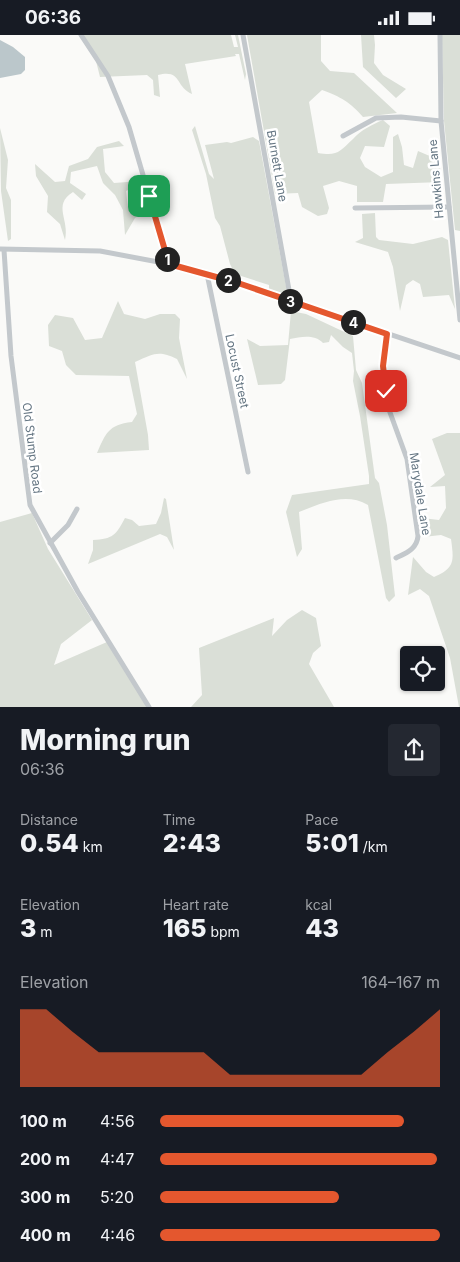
<!DOCTYPE html>
<html lang="en">
<head>
<meta charset="utf-8">
<style>
	:root { --surface:#171b24; --page:#242831; --text:#f1f3f6; --muted:#9ea1a6; --accent:#e4572e }
	body { margin:0; font-family:Inter,sans-serif; background:var(--page); color:var(--text); height:100vh; display:flex; flex-direction:column; font-size:19px; white-space:nowrap }
	* { box-sizing:border-box; margin:0 }
	p { font-size:16px; color:var(--muted) }
	.icon { flex:none; width:28px; height:28px; fill:none; stroke:currentColor; stroke-width:2; stroke-linecap:round; stroke-linejoin:round }
	.map { position:relative; height:672px; overflow:hidden }
	.sheet { display:flex; flex-direction:column; background:var(--surface); flex:1 }
	.sheet>* { flex:none }
	.fabs { position:absolute; left:400px; top:611px; display:grid; gap:10px }
	.fabs a { display:grid; place-items:center; width:45px; height:45px; border-radius:5px; background:var(--surface); box-shadow:0 1px 4px #0004; font-size:25px }
	.pin { position:absolute; display:grid; place-items:center; width:42px; height:42px; color:#fff; margin:-21px; border-radius:10px; box-shadow:0 2px 8px #0006 }
	.km { position:absolute; width:25px; height:25px; margin:-12px; border-radius:50%; background:#222; color:#fff; font-size:14px; line-height:25px; text-align:center }
	.round { display:grid; place-items:center; flex:none; width:52px; height:52px; border-radius:5px; background:var(--page) }
	.summary { display:flex; align-items:center; justify-content:space-between; height:85px; padding:0 20px }
	h1 { font-size:28px; font-weight:800; line-height:38px }
	.stats { display:grid; grid-template-columns:repeat(3,1fr); gap:8px; height:85px; padding:5px 20px }
	.stats div { display:grid; align-content:center }
	.stats b { font-size:25px; font-weight:800 }
	.stats small { font-size:14px; font-weight:400 }
	.stats p { font-size:14px }
	.chart { height:140px; padding:10px 20px }
	.chart p { display:flex; justify-content:space-between }
	.chart svg { width:100%; height:90px; margin-top:5px; fill:var(--accent); opacity:.7 }
	ul { padding:0 20px; list-style:none; font-size:16px }
	li { display:grid; grid-template-columns:80px 60px 1fr; align-items:center; height:38px }
	li i { height:12px; border-radius:6px; background:var(--accent) }
	.status { display:flex; justify-content:space-between; align-items:center; height:35px; padding:0 25px; background:var(--surface); direction:ltr }
	.status svg { height:14px; fill:currentColor }
	.map>svg:first-child { display:block }
	.green { fill:#dadfd7 }
	.water { fill:#bbc7cb }
	.lines { fill:none; stroke-linecap:round; stroke-linejoin:round }
	.minor { stroke:#c3c8cc; stroke-width:5 }
	.route-casing { stroke:#fff; stroke-width:10 }
	.route { stroke:#e4572e; stroke-width:6 }
	.labels { text-anchor:middle; stroke-width:5; stroke-linejoin:round; paint-order:stroke }
	.street-label { font-size:12px; fill:#657683; stroke:#fff }
</style>
</head>
<body>
<div class="status"><b>06:36</b><svg viewBox="0 0 49 12"><path d="M0 12V9h3v3zM5 12V6h3v6zM10 12V3h3v9zM15 12V0h3v12zM26 1h20v11H26zM47 4h2v5h-2z"/></svg></div>
<div class="map">
<svg width="460" height="672" viewBox="0 0 460 672">
	<rect width="100%" height="100%" fill="#fafaf8"/>
	<g class="green">
		<path d="M79,0H231L234,12H238L235,0H238L246,39L245,45L239,19H235L236,21L185,29L192,59C175,52 182,34 158,40L160,62L154,60L153,45L147,40L100,42L96,26Z"/>
		<path d="M247,0H321V26L330,36L354,38L397,78L363,82C350,67 341,62 322,55L309,67L318,118C338,121 339,117 353,104C361,95 373,89 383,85L390,91L384,112L365,111L360,123L365,132L381,142L393,137V102L398,99L402,112L404,130L413,133L418,116L439,125L442,147L386,149L383,167H357V151L339,146L323,151L329,173L327,179L318,181L302,172L298,158L275,159Z"/>
		<polygon points="361,0 374,0 375,10 374,28 383,40 406,54 396,63 363,32"/>
		<polygon points="442,0 460,0 460,196 455,195 444,86"/>
		<polygon points="195,91 209,139 214,144 205,110 227,107 231,108 253,102 259,106 288,262 269,254 269,250 235,239 230,229 220,191 215,183 206,139 192,95"/>
		<polygon points="0,93 8,125 6,153 11,165 11,204 8,206 1,156"/>
		<path d="M119,106L124,111L103,114L105,137L114,148L141,146L136,151L126,156L128,173L142,179L135,183L125,200L123,175L115,160L103,148L97,131L71,137L70,148L86,159L82,165L73,157C52,170 70,185 65,205L60,189L47,177L48,161L36,141L35,129L55,147L65,146L69,131L88,124L97,112Z"/>
		<polygon points="375,178 376,202 379,205 413,209 442,202 448,205 455,274 449,260 423,262 420,249 413,245 406,250 400,276 393,232 388,217 355,207 363,203 362,179"/>
		<path d="M118,266L124,279L145,284L160,279H175L180,284L179,303L187,344L177,324C158,315 154,319 135,327L148,400L149,415L97,418C106,398 108,390 132,387L137,379L129,341L76,340L66,330L62,316L49,311L48,290L55,280L73,283L85,305L102,303Z"/>
		<path d="M291,276L306,279L353,301L356,335L362,348L375,443L379,448L387,490L395,561L389,567L386,563L368,470C346,457 322,468 299,477L302,514L297,522L286,477L292,460L369,449V441L360,381L353,346L354,336L352,318L343,312L331,300L329,307L323,308C314,299 301,302 290,304L285,345L281,349L258,350L247,304L260,311L288,310Z"/>
		<path d="M447,398H460V672H459L450,623L429,561L420,554L408,560L413,522L426,537L434,542C455,533 454,526 451,504L441,500L423,502L422,483L439,485L446,473L445,451L430,452L445,440L432,404Z"/>
		<path d="M164,463L166,464L174,515L167,502L160,499L88,529L93,515V505C113,504 116,500 125,483L132,485L139,491L156,489L161,478Z"/>
		<polygon points="32,478 48,514 92,585 61,609 54,630 107,607 150,672 0,672 0,487"/>
		<polygon points="302,575 316,583 321,611 313,618 309,629 334,672 191,672 202,660 199,613 274,583 272,601 287,585"/>
	</g>
	<polygon class="water" points="0,5 13,12 25,22 25,35 21,39 0,43"/>
	<g class="lines">
		<g class="minor">
			<polyline points="81,0 108,41 129,92 169,229"/>
			<polyline points="243,0 291,266"/>
			<polyline points="440,0 441,86 460,285"/>
			<polyline points="343,101 376,83 401,82 441,86"/>
			<polyline points="355,173 449,172"/>
			<polyline points="0,214 100,216 169,229 237,248 460,323"/>
			<polyline points="4,215 11,321 30,470 78,557 149,672"/>
			<polyline points="207,239 248,437"/>
			<path d="M387,299L383,331L388,372L407,424L418,501C417,514 406,518 396,523"/>
			<polyline points="50,508 68,490 77,474"/>
		</g>
	</g>
	<g class="lines">
		<g class="route-casing">
			<polyline id="route" points="149,161 169,229 238,248 387,299 383,331 386,356"/>
		</g>
		<use href="#route" class="route"/>
	</g>
	<g class="labels">
		<g class="street-label">
			<text transform="translate(277 131) rotate(80)" y="4">Burnett Lane</text>
			<text transform="translate(436 144) rotate(-95)" y="4">Hawkins Lane</text>
			<text transform="translate(237 336) rotate(78)" y="4">Locust Street</text>
			<text transform="translate(32 413) rotate(83)" y="4">Old Stump Road</text>
			<text transform="translate(420 459) rotate(81)" y="4">Marydale Lane</text>
		</g>
	</g>
</svg>
<div class="fabs">
<a><svg class="icon" aria-label="locate" viewBox="0 0 24 24"><circle cx="12" cy="12" r="6"/><path d="M12 2v4M12 18v4M2 12h4M18 12h4"/></svg></a>
</div>
<div class="pin" style="left:149px;top:161px;background:#1e9e55"><svg class="icon" aria-label="arrive" viewBox="0 0 24 24"><path d="M6 21V4h12l-3 4 3 4H6"/></svg></div>
<div class="pin" style="left:386px;top:356px;background:#d93025"><svg class="icon" aria-label="check" viewBox="0 0 24 24"><path d="M5 12l5 5 9-10"/></svg></div>
<b class="km" style="left:167px;top:224px">1</b>
<b class="km" style="left:228px;top:245px">2</b>
<b class="km" style="left:290px;top:266px">3</b>
<b class="km" style="left:353px;top:287px">4</b>
</div>
<section class="sheet">
<div class="summary"><div><h1>Morning run</h1><p>06:36</p></div><a class="round"><svg class="icon" aria-label="share" viewBox="0 0 24 24"><path d="M12 15V3M7 8l5-5 5 5M5 13v7h14v-7"/></svg></a></div>
<div class="stats">
<div><p>Distance</p><b>0.54<small> km</small></b></div>
<div><p>Time</p><b>2:43</b></div>
<div><p>Pace</p><b>5:01<small> /km</small></b></div>
</div>
<div class="stats">
<div><p>Elevation</p><b>3<small> m</small></b></div>
<div><p>Heart rate</p><b>165<small> bpm</small></b></div>
<div><p>kcal</p><b>43</b></div>
</div>
<div class="chart"><p><span>Elevation</span>164–167 m</p>
<svg viewBox="0 0 160 44" preserveAspectRatio="none"><path d="M0 44V6L10 6L20 17L30 27L40 27L50 27L60 27L70 27L80 38L90 38L100 38L110 38L120 38L130 38L140 27L150 17L160 6V44z"/></svg>
</div>
<ul>
<li><b>100 m</b>4:56<i style="width:87%"></i></li>
<li><b>200 m</b>4:47<i style="width:99%"></i></li>
<li><b>300 m</b>5:20<i style="width:64%"></i></li>
<li><b>400 m</b>4:46<i style="width:100%"></i></li>
</ul>
</section>
</body>
</html>
